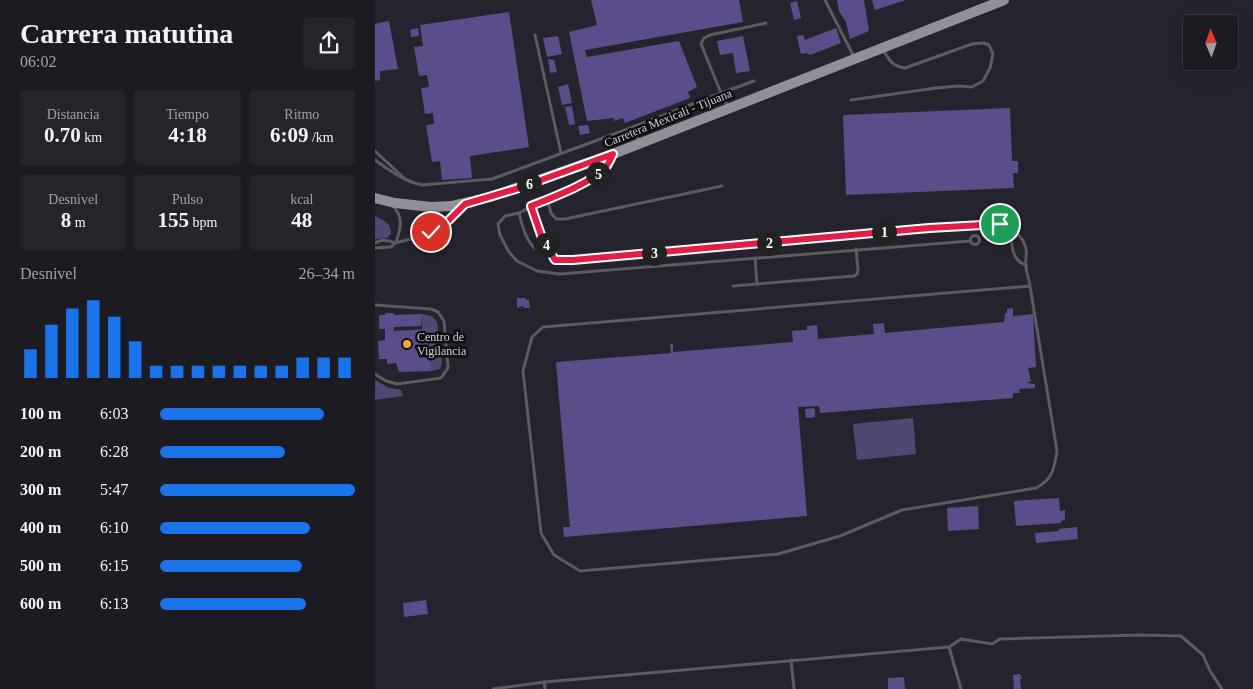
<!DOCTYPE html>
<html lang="es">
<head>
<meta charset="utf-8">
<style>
	:root { --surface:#1c1b22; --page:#25242a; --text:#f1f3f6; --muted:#a0a1a5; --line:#3a3940; --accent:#1a73e8 }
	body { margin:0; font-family:"Times New Roman",serif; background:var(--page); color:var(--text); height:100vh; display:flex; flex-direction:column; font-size:19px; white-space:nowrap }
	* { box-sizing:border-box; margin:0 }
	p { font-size:16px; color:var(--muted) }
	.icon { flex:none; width:28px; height:28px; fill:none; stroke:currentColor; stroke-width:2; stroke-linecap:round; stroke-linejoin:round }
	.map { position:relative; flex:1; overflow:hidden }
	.panel { display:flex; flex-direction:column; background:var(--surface); width:375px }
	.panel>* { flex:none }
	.needle { width:32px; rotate:358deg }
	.tools { position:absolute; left:808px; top:15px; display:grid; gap:10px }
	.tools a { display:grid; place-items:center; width:55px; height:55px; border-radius:5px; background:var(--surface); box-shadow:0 5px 20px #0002,0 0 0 1px var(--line); font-size:25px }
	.pin { position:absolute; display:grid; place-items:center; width:42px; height:42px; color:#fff; margin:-21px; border:2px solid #fff; border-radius:50%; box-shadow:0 1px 5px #0007 }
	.km { position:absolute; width:25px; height:25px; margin:-12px; border-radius:50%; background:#222; color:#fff; font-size:14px; line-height:25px; text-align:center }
	.round { display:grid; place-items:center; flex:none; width:52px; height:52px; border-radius:5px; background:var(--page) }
	.head { display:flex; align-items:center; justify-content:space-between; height:85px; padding:0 20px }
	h1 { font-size:28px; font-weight:600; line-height:38px }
	.metrics { display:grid; grid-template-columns:repeat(3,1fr); gap:8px; height:85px; padding:5px 20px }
	.metrics div { display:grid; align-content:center; border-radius:5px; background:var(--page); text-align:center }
	.metrics b { font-size:21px; font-weight:600 }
	.metrics small { font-size:14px; font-weight:400 }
	.metrics p { font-size:14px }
	.chart { height:140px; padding:10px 20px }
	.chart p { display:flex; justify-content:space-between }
	.chart svg { width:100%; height:90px; margin-top:5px; stroke:var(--accent); stroke-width:6 }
	ul { padding:0 20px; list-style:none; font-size:16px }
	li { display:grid; grid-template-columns:80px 60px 1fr; align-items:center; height:38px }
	li i { height:12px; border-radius:6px; background:var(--accent) }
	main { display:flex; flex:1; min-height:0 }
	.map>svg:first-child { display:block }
	.green { fill:#504772 }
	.building { fill:#5b4d8a }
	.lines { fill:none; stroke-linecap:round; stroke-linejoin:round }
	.service { stroke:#5b5b60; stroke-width:3 }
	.primary { stroke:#91909a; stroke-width:10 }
	.route-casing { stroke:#fff; stroke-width:10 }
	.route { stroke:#e11d48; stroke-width:6 }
	.poi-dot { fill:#e4ae35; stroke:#0e0e12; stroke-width:2 }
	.labels { text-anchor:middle; stroke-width:5; stroke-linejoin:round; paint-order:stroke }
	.street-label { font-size:12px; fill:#d3d2d9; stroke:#0e0e12 }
	.poi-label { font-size:12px; fill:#d3d2d9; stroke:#0e0e12; text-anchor:start }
</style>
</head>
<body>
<main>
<section class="panel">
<div class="head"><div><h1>Carrera matutina</h1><p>06:02</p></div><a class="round"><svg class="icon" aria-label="share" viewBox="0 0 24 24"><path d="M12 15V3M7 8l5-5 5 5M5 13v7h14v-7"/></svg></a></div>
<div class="metrics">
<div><p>Distancia</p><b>0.70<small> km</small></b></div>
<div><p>Tiempo</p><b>4:18</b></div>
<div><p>Ritmo</p><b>6:09<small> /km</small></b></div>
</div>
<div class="metrics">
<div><p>Desnivel</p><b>8<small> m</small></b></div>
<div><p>Pulso</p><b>155<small> bpm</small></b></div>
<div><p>kcal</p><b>48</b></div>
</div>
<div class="chart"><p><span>Desnivel</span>26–34 m</p>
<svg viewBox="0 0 160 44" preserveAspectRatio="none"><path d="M5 44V30M15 44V18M25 44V10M35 44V6M45 44V14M55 44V26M65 44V38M75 44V38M85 44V38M95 44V38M105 44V38M115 44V38M125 44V38M135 44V34M145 44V34M155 44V34"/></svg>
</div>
<ul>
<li><b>100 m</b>6:03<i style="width:84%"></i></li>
<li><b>200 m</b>6:28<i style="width:64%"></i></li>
<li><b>300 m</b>5:47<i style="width:100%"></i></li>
<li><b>400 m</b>6:10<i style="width:77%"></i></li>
<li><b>500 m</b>6:15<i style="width:73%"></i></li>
<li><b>600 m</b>6:13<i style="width:75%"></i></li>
</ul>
</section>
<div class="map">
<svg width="878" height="689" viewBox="0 0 878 689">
	<rect width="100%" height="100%" fill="#25242e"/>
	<g class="green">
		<path d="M0,216C8,220 17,223 16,234L12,238L0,239Z"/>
		<polygon points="46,314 57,316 62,322 67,363 65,369 56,371 54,333 47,329"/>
		<polygon points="0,380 14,388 26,390 28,396 0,400"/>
		<polygon points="538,418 541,454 482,460 478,424"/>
	</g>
	<g class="building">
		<polygon points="216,0 364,0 368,22 210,50 212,57 304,41 322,87 313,92 315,98 250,123 248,118 239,121 239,118 212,121 194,32 222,25"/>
		<polygon points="462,0 489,0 494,31 475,39 471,22 464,11"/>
		<polygon points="497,0 531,0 500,10"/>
		<polygon points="422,1 426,18 419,20 415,3"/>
		<polygon points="134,12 154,147 95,156 97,178 67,180 65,161 57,162 51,125 59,124 58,113 50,114 46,88 54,87 52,75 44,76 39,47 48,46 45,25"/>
		<polygon points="14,21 23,69 5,71 5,80 0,81 0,24"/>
		<polygon points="43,28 44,36 36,37 35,30"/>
		<polygon points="461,28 466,43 435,55 432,53 426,54 422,36 428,35 430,40"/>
		<polygon points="183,36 187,54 172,57 168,38"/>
		<polygon points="368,36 375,71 361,73 358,53 345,55 342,41"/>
		<polygon points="173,59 179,60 182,72 175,73"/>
		<polygon points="193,84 197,103 187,105 183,87"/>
		<polygon points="197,106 200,124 194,125 190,107"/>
		<polygon points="635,108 637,161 643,161 643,173 638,173 639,188 471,195 468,115"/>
		<polygon points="213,125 215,133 205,135 203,126"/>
		<polygon points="142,298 151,298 151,300 154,300 155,308 149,308 148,306 142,308"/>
		<polygon points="638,308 638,316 658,314 661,367 653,368 656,381 652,383 660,384 660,388 644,389 645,393 638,393 638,398 445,413 444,406 423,407 432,516 189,537 188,527 195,527 181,362 296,353 295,344 298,344 298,352 418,342 417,331 432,330 432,326 442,325 443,339 499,334 498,324 509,323 510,333 629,322 630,313 632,313 632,309"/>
		<polygon points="10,313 19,313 19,315 46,314 46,326 19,327 19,331 52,329 52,332 54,332 56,371 24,372 21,363 12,364 12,359 4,359 3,341 10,340 10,329 4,329 4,315 10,315"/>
		<polygon points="438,408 440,410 440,417 431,418 430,409"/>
		<polygon points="684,498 685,511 690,510 690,520 686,521 686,523 641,526 639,501"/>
		<polygon points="603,506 604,529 573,531 572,508"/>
		<polygon points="702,527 703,539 661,543 660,533 684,531 684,529"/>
		<polygon points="51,600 53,614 29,617 28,603"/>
		<polygon points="645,674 647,679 645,679 646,689 639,689 638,675"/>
		<polygon points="529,677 530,689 513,689 513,678"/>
	</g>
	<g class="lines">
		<g class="service">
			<polyline points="450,0 479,57"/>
			<polyline points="160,35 186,153"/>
			<polyline points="379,81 346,93 326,44 329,38 335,35 391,23"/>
			<path d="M476,100L561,88L583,86L597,87L608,81L615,68L618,54L614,45L609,43L597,44L530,68C517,66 515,61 508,50"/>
			<polyline points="258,127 265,143"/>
			<polyline points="0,151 29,178"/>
			<polyline points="236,159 231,166 216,178 144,213 130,216 123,224 125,235 134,252 142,261 162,271 185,274 595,241"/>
			<path d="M0,160C15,171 29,181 47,185L117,179L258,127L346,93L353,107"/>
			<polyline points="172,199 176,213 181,219 190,219 347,186"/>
			<path d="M17,205C29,217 26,228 21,242"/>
			<polyline points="156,206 167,238 180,259"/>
			<path d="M144,213C150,240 157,255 187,261L614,225C630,224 647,231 651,249C652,255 650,260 651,266C651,272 654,279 655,286L682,451C679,469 678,479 661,488L527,510L465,536L403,554L205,571L179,555L166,533L148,371L157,337L168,327L655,286"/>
			<path d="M636,229C636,242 636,261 651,265"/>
			<circle cx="600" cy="240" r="4.5"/>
			<polyline points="37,238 64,228 85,208"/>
			<path d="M0,243C6,239 14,240 20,243"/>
			<polyline points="0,248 16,247 20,243 36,239 60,210"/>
			<polyline points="380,258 382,284 479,276 482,274 483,270 481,249"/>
			<polyline points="358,286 382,284"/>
			<polyline points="0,305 56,309 63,312 69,321 73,368 66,378 22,384 11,381 0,374"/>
			<polyline points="574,647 586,689"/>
			<polyline points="416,660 419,689"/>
			<polyline points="169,682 170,689"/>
			<polyline points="118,689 169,682 574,647 586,639 617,644 625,639 765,635 806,636 828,655 835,671 847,689"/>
		</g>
		<polyline class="primary" points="0,198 20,203 56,207 76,206 115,197 238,154 629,0"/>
	</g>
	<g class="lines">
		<g class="route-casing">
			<path id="route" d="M56,232L72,222L90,204L144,188L238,154C236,158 234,163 231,167C217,183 176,198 156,206L167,238L180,260H198L554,228L625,224"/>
		</g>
		<use href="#route" class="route"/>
	</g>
	<circle class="poi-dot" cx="32" cy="344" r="5"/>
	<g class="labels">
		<g class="street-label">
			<text transform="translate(293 118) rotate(-22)" y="4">Carretera Mexicali - Tijuana</text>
		</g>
		<g class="poi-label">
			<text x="42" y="341">Centro de<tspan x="42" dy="14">Vigilancia</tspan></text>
		</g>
	</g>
</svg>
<div class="tools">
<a><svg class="needle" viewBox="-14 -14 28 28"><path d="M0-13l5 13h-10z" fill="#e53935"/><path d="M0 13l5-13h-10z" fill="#a0a1a5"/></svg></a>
</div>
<div class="pin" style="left:625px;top:224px;background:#1e9e55"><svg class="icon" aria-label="arrive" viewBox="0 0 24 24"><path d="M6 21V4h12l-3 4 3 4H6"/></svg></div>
<div class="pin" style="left:56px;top:232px;background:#d93025"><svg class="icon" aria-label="check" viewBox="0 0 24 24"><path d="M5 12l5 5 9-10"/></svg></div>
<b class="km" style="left:509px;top:232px">1</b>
<b class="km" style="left:394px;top:243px">2</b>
<b class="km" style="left:279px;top:253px">3</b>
<b class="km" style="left:171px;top:245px">4</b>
<b class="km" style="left:223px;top:174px">5</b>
<b class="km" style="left:154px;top:184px">6</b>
</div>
</main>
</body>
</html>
